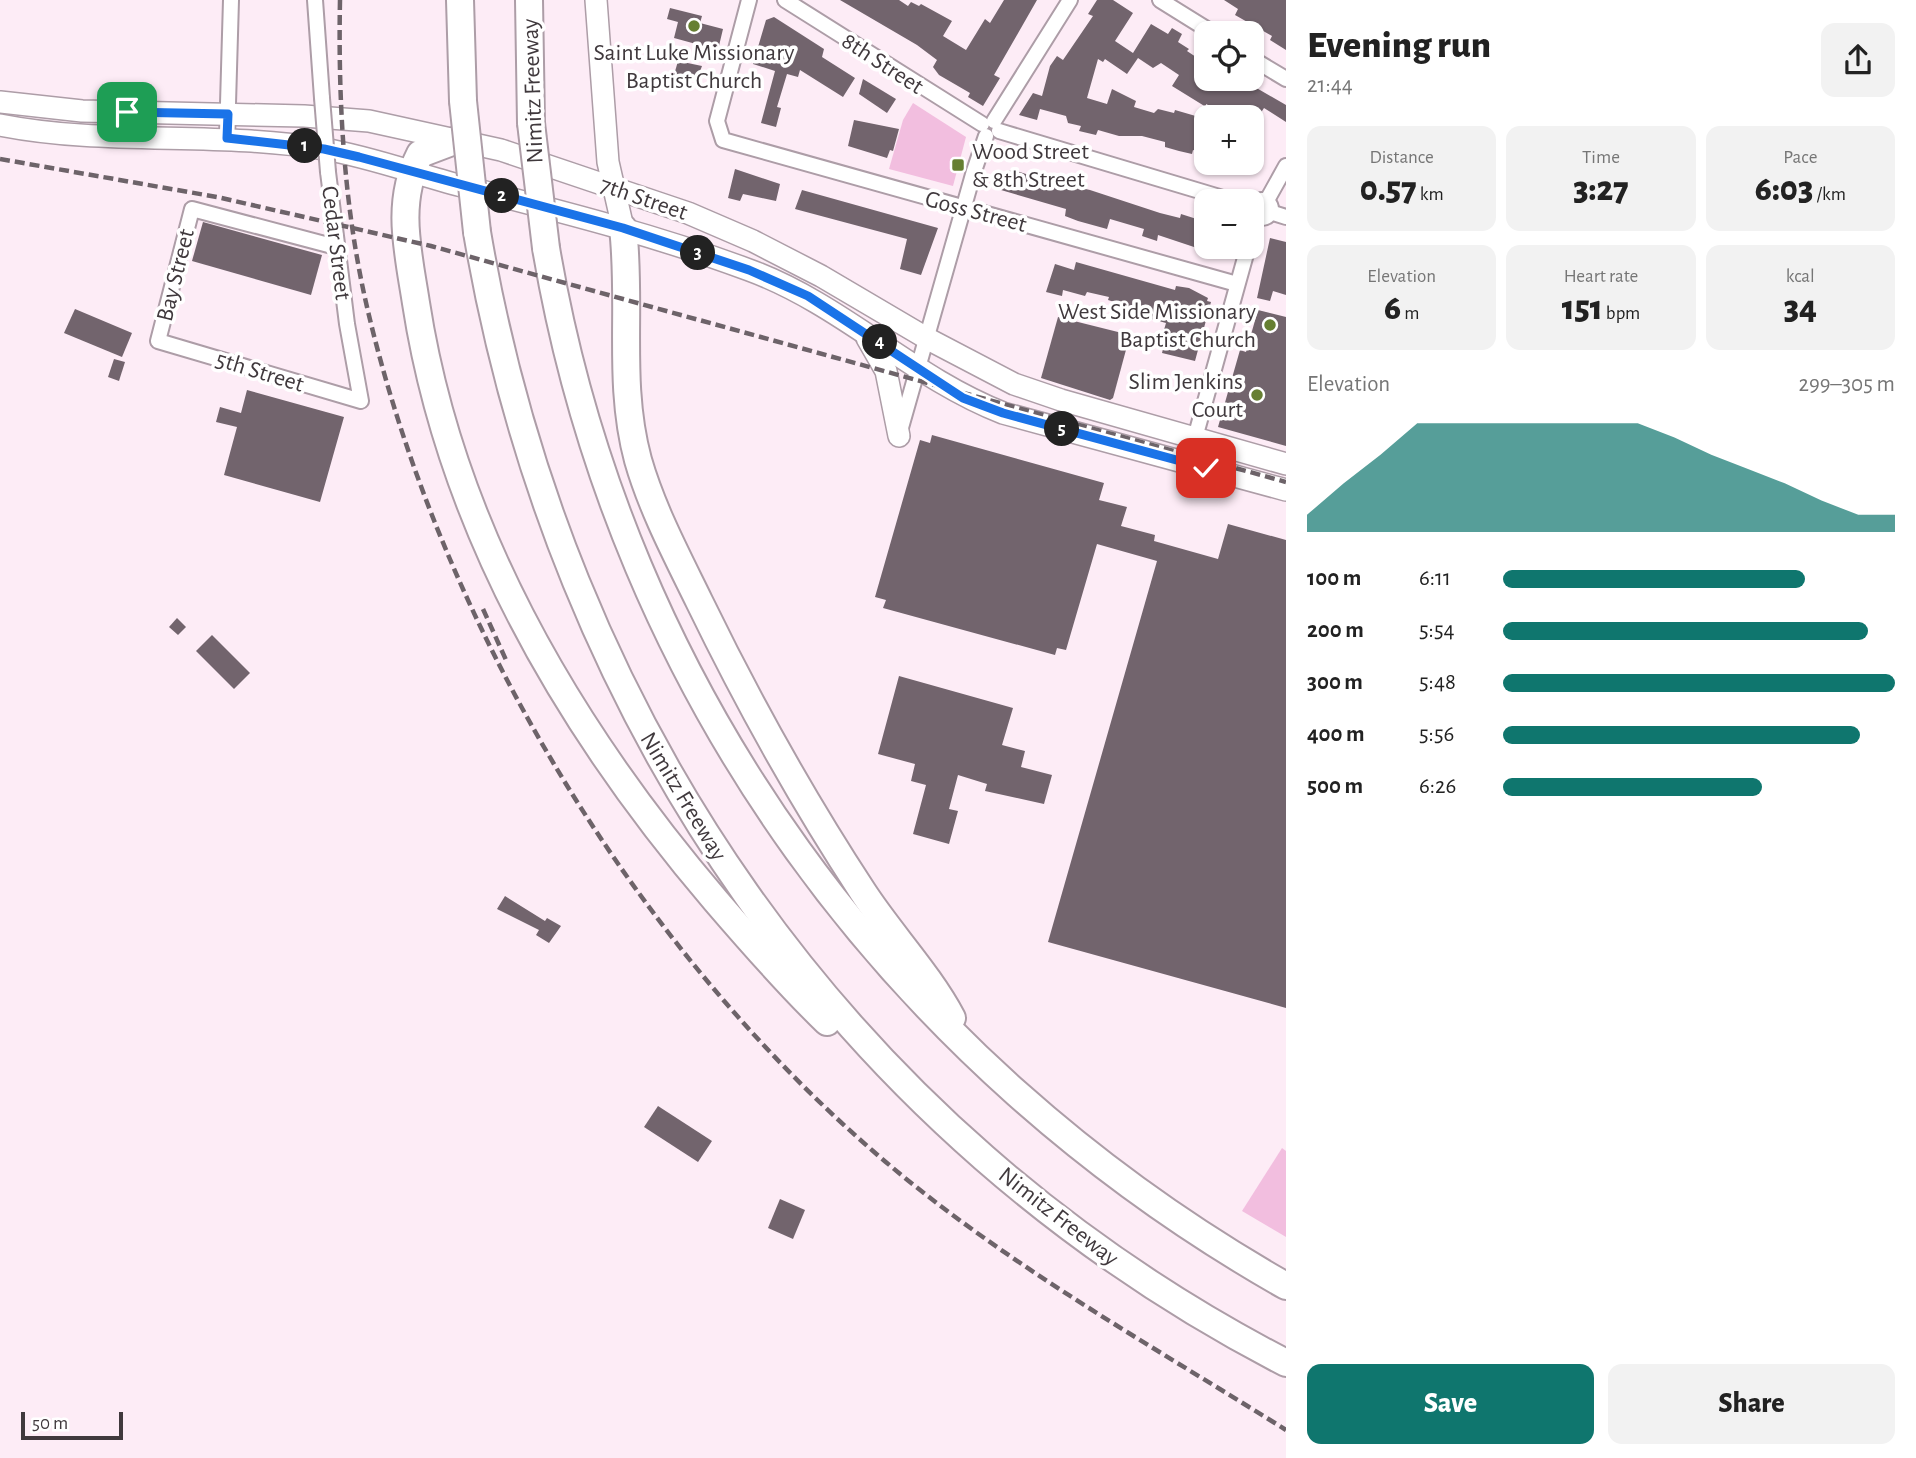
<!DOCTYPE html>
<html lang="en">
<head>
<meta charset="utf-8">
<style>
	:root { --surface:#fff; --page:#f2f2f2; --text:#222; --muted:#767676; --accent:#0f766e }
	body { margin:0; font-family:"Alegreya Sans",sans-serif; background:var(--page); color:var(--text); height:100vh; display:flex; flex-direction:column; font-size:26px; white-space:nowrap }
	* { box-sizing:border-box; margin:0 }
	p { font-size:23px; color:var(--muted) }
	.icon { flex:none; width:38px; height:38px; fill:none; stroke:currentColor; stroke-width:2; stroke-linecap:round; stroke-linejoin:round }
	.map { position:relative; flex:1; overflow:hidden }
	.panel { display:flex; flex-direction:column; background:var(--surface); width:630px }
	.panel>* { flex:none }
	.controls { position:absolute; left:1194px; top:21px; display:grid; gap:14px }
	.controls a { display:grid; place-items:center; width:70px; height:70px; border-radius:14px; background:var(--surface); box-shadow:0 2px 5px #0004; font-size:35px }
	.scale { position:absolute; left:21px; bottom:18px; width:102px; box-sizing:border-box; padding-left:7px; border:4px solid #40393d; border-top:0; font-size:19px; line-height:24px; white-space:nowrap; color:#40393d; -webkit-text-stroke:5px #fff; paint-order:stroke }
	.pin { position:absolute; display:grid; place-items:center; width:60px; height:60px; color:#fff; margin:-30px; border-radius:14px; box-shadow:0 4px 10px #0006 }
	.km { position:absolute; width:35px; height:35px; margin:-18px; border-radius:50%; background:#222; color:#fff; font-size:19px; line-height:35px; text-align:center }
	.round { display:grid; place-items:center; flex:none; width:74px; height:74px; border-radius:14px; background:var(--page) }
	.summary { display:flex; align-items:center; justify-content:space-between; height:119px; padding:0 21px }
	h1 { font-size:38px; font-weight:800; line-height:52px }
	.metrics { display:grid; grid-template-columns:repeat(3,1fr); gap:10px; height:119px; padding:7px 21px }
	.metrics div { display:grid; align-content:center; border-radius:14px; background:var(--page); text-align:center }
	.metrics b { font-size:35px; font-weight:800 }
	.metrics small { font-size:19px; font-weight:400 }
	.metrics p { font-size:19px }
	.chart { height:196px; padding:14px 21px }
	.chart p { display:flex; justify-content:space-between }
	.chart svg { width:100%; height:126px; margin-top:7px; fill:var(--accent); opacity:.7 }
	.action { display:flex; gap:14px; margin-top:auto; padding:14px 21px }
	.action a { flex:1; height:80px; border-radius:14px; background:var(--accent); color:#fff; font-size:28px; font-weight:800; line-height:80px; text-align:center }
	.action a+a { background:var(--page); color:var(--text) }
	ul { padding:0 21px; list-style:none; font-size:23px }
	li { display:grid; grid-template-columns:112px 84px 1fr; align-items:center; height:52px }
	li i { height:18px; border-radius:9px; background:var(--accent) }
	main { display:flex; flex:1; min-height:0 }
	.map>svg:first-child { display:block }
	.green { fill:#f2bedf }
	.building { fill:#72646d }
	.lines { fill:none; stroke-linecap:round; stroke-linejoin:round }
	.minor-casing { stroke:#ad9da7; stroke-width:18 }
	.secondary-casing { stroke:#ad9da7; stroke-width:24 }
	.motorway-casing { stroke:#ad9da7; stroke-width:30 }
	.minor { stroke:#fff; stroke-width:14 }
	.secondary { stroke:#fff; stroke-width:21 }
	.motorway { stroke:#fff; stroke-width:26 }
	.rail { stroke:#6d6369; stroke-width:4.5; stroke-dasharray:10 5; stroke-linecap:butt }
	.minor-bridge-casing { stroke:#ad9da7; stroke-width:18; stroke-linecap:butt }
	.motorway-bridge-casing { stroke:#ad9da7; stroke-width:30; stroke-linecap:butt }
	.minor-bridge { stroke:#fff; stroke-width:14 }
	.motorway-bridge { stroke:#fff; stroke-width:26 }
	.route-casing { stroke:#fff; stroke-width:14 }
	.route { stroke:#1a73e8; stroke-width:9 }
	.poi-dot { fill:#667f32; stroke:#fff; stroke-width:2.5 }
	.labels { text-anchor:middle; stroke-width:7; stroke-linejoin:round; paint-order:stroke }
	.poi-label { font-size:24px; fill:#40393d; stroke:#fff; text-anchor:end }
	.street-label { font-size:24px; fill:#40393d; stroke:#fff }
</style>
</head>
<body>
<main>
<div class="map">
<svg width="1286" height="1458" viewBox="0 0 1286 1458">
	<rect width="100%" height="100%" fill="#fdecf6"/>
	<g class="green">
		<polygon points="913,103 966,137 953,186 889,169 903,120"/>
		<polygon points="1282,1148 1286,1151 1286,1237 1242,1211"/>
	</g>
	<g class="building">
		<polygon points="840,0 899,0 908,6 911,2 919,6 921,4 952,21 943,36 966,50 985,19 990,23 1004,0 1037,0 994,75 1000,78 983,106 968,97 970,93 939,75 933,67 937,60 917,45"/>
		<polygon points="1097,0 1113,0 1133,13 1115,41 1133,53 1151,24 1168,34 1172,28 1182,34 1178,42 1189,49 1187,51 1205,63 1198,79 1241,79 1286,105 1286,122 1264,108 1258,117 1232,117 1206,104 1206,107 1172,86 1179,75 1161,63 1153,68 1138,58 1127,74 1105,59 1103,62 1098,59 1087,98 1107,104 1112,89 1136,101 1134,107 1154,113 1158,109 1174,113 1175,110 1206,119 1206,154 1193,150 1192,154 1179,151 1165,147 1165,142 1142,136 1119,136 1098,130 1096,135 1079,131 1081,126 1068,123 1066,116 1040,109 1037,120 1019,115 1033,93 1042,96 1050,66 1057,56 1063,60 1093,16 1088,14"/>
		<polygon points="1224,0 1286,0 1286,50 1270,40 1272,36 1235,15 1238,9"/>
		<polygon points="670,8 702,16 700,23 723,29 718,50 674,38 678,22 667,19"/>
		<polygon points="774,17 824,49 822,57 855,78 843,97 800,70 798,77 787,74 777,107 781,108 776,127 761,123 775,71 753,64 766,20"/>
		<polygon points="678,61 702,66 697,79 674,75"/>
		<polygon points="863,79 896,99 887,113 859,94"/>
		<polygon points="854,120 899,129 893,151 890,150 887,158 848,146"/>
		<polygon points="735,169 780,184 776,201 743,194 740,201 728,198"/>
		<polygon points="1014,170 1072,189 1072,186 1090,190 1160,213 1180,218 1181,214 1206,222 1206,251 1158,235 1157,241 1142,236 1144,229 1110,219 1107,229 1078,221 1065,216 1066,209 1001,190 1007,171"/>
		<polygon points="802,190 938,228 921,275 900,269 907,239 795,209"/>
		<polygon points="203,222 322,255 311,295 192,261"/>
		<polygon points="1270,238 1286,242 1286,295 1273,291 1270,301 1257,298"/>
		<polygon points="1076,262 1175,290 1176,286 1189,288 1208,298 1207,301 1211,302 1195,361 1162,353 1165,341 1161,340 1166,323 1122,311 1124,305 1108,300 1109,297 1087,292 1085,296 1063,290 1062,296 1046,292 1055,264 1074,270"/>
		<polygon points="75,309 132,333 122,357 64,333"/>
		<polygon points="1258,310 1286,317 1286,446 1218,427 1240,350 1246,352"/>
		<polygon points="1058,317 1130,335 1113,398 1110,400 1041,378"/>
		<polygon points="114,359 125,362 119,381 108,377"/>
		<polygon points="247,390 344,417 320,502 224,475 237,427 216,422 220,407 241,413"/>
		<polygon points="932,435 1104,483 1099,500 1127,507 1121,526 1155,535 1154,541 1218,559 1228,524 1286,540 1286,1008 1048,942 1157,561 1097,544 1066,650 1057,648 1055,655 883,608 886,600 875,597 920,440 930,443"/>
		<polygon points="177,618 186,627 178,635 169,627"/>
		<polygon points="212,635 250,673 234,689 196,651"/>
		<polygon points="899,676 1013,708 1002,745 1025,751 1021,767 1052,775 1044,804 985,791 987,784 958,775 949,809 958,811 949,844 913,834 926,785 911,781 915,764 878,754"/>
		<polygon points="505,896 545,921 547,918 561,926 549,943 536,935 539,930 497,909"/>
		<polygon points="658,1106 712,1141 698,1162 644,1127"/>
		<polygon points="780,1199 805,1210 793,1239 768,1228"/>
	</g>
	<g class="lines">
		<g class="minor-casing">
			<g id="minor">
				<polyline points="315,0 322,98"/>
				<polyline points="749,0 717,121 723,140 1237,284"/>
				<polyline points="785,0 982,124"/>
				<polyline points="1160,0 1213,33"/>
				<polyline points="1251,58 1286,79"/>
				<polyline points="994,121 1070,0"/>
				<polyline points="999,131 1233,201"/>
				<polyline points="227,138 231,0"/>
				<polyline points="328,172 347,324 361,401 158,341 192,209 336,247"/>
				<circle cx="1262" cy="209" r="9"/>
				<polyline points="1266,202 1286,166"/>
				<polyline points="1270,212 1286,217"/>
				<polyline points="1251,235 1258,217"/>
				<polyline points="900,431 974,171 986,136"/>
				<polyline points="1188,463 1248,247"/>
			</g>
		</g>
		<g class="secondary-casing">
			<g id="secondary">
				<polyline points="596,0 608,162 623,228"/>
				<polyline points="0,102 82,111 304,116 369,121 501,150 688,213 753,241 821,276 928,339 1014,384 1061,400 1286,464"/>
				<path d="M0,125C106,146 216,131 324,149C371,157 416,174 462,186C559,211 655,235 749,270C842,304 911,377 1003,413L1286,490"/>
				<polyline points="867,338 886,371 899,436"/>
			</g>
		</g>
		<g class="motorway-casing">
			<g id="motorway">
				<polyline points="460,0 463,101"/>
				<polyline points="529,0 531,123"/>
				<path d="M457,140L420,154C395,203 408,251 416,303C451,530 569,729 716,901C752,943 788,984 827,1022"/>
				<path d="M623,228C632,306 617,383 638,460C652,509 677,556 699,601C748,702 802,799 863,892C891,935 928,973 952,1018"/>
				<path d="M477,232C560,719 843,1134 1286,1363"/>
				<path d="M546,248C621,692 896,1065 1286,1286"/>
			</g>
		</g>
		<use href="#minor" class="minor"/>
		<use href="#secondary" class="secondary"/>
		<use href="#motorway" class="motorway"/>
		<g class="rail">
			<path d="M340,0C338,102 344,208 367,307C440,621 629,939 873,1151C998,1260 1146,1342 1286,1430"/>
			<polyline points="0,159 217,197 431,246 1286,482"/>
			<polyline points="483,609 506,660"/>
		</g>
		<g class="minor-bridge-casing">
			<polyline id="minor-bridge" points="322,98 328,172"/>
		</g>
		<g class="motorway-bridge-casing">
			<g id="motorway-bridge">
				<polyline points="463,101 477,232"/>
				<polyline points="531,123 546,248"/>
			</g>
		</g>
		<use href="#minor-bridge" class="minor-bridge"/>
		<use href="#motorway-bridge" class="motorway-bridge"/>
	</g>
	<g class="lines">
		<g class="route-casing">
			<polyline id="route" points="127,112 228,114 227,138 324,149 359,157 623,228 749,270 808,296 963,398 1003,413 1206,468"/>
		</g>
		<use href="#route" class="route"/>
	</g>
	<g class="poi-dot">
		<circle cx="694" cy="26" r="7"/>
		<rect x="951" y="158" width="14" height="14" rx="3.5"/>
		<circle cx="1270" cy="325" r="7"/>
		<circle cx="1257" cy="395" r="7"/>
	</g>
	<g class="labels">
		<g class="poi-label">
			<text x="694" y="60" text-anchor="middle">Saint Luke Missionary<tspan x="694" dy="28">Baptist Church</tspan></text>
			<text x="972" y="159" text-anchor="start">Wood Street<tspan x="972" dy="28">&amp; 8th Street</tspan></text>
			<text x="1256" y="319">West Side Missionary<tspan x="1256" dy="28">Baptist Church</tspan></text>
			<text x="1243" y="389">Slim Jenkins<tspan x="1243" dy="28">Court</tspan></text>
		</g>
		<g class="street-label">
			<text transform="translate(883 63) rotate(33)" y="8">8th Street</text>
			<text transform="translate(532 91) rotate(-92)" y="8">Nimitz Freeway</text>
			<text transform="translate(644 198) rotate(19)" y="8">7th Street</text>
			<text transform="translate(976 211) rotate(15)" y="8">Goss Street</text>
			<text transform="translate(337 243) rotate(83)" y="8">Cedar Street</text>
			<text transform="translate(175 275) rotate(-76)" y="8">Bay Street</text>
			<text transform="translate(260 371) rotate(17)" y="8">5th Street</text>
			<text transform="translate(684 796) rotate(59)" y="8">Nimitz Freeway</text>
			<text transform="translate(1059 1216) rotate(38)" y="8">Nimitz Freeway</text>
		</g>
	</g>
</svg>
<div class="controls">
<a><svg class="icon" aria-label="locate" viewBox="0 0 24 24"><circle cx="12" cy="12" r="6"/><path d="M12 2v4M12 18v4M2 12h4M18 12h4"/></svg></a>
<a>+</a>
<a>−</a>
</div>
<div class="scale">50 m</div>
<div class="pin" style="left:127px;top:112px;background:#1e9e55"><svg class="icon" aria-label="arrive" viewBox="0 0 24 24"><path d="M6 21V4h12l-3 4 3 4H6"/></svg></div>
<div class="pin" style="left:1206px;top:468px;background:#d93025"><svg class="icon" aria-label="check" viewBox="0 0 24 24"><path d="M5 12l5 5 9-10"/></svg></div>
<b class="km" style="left:305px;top:146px">1</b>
<b class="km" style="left:502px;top:196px">2</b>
<b class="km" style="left:698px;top:253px">3</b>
<b class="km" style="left:880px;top:342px">4</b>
<b class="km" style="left:1062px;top:429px">5</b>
</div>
<section class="panel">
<div class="summary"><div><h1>Evening run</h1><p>21:44</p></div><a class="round"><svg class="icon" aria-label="share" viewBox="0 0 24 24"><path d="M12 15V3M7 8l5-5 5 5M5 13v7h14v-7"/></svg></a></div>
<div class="metrics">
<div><p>Distance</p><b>0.57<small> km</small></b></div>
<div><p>Time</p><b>3:27</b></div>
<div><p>Pace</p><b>6:03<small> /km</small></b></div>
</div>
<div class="metrics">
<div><p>Elevation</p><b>6<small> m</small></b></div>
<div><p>Heart rate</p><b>151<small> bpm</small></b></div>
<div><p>kcal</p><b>34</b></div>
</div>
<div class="chart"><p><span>Elevation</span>299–305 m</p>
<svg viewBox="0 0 160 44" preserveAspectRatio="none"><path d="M0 44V38L10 27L20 17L30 6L40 6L50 6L60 6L70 6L80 6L90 6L100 11L110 17L120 22L130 27L140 33L150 38L160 38V44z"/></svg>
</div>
<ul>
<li><b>100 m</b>6:11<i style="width:77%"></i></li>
<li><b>200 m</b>5:54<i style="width:93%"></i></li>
<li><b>300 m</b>5:48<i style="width:100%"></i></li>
<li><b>400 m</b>5:56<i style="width:91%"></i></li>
<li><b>500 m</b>6:26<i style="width:66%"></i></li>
</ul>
<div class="action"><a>Save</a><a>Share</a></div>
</section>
</main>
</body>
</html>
